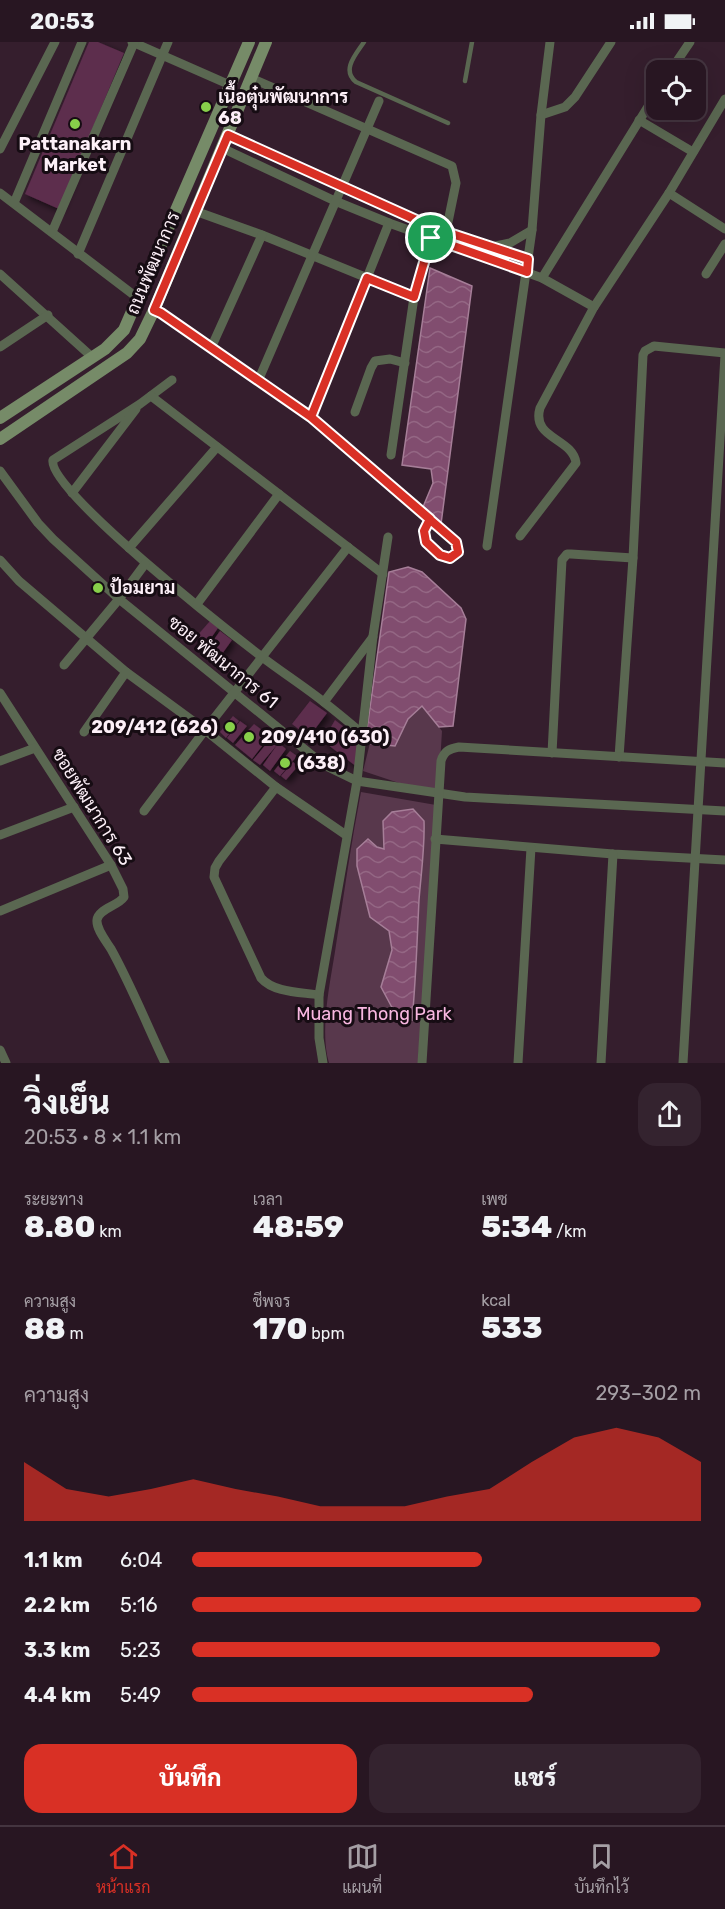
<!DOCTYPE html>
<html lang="th">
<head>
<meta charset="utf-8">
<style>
	:root { --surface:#281622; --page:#34232f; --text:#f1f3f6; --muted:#a59fa5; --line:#443540; --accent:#d93025 }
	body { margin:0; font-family:Rubik,Sarabun,sans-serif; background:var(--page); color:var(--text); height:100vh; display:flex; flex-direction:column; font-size:22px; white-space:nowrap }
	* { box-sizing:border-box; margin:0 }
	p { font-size:20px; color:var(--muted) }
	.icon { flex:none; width:33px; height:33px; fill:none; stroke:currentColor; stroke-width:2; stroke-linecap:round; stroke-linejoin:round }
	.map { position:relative; height:1021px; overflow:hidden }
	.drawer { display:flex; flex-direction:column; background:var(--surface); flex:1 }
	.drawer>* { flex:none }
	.controls { position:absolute; left:646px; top:18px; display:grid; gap:12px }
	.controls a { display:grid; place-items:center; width:60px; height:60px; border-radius:12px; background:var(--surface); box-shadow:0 6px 24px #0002,0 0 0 2px var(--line); font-size:30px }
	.pin { position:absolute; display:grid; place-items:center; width:51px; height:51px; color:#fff; margin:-26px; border:3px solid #fff; border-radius:50%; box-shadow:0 2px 6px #0007 }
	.round { display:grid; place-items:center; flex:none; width:63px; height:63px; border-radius:18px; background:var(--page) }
	.headline { display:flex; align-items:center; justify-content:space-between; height:102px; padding:0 24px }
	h1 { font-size:33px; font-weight:800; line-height:45px }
	.metrics { display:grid; grid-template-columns:repeat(3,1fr); gap:9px; height:102px; padding:6px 24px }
	.metrics div { display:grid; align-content:center }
	.metrics b { font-size:30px; font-weight:800 }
	.metrics small { font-size:16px; font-weight:400 }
	.metrics p { font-size:16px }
	.chart { height:168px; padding:12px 24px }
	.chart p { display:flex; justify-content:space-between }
	.chart svg { width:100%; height:108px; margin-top:6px; fill:var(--accent); opacity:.7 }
	.action { display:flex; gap:12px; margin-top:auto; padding:12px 24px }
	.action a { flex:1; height:69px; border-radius:18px; background:var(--accent); color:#fff; font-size:24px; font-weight:800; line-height:69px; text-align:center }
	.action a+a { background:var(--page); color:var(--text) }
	ul { padding:0 24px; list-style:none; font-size:20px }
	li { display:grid; grid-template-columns:96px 72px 1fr; align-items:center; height:45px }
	li i { height:15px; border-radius:8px; background:var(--accent) }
	.status { display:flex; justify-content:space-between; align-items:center; height:42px; padding:0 30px; background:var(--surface); direction:ltr }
	.status svg { height:16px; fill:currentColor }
	.tabs { display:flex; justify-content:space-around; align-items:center; height:84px; border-top:2px solid var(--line); background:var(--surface); font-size:16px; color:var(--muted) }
	.tabs a { display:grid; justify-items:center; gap:3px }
	.tabs .on { color:var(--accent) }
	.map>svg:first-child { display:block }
	.green { fill:#58384c }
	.water { fill:url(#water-waves); stroke:#a67e98; stroke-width:1.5 }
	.building { fill:#5d2d4d; filter:url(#shadow) }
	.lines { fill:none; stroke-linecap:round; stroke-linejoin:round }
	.lane { stroke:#5a6751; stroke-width:4.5 }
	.street { stroke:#5a6751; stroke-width:9 }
	.secondary { stroke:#768b68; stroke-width:12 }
	.route-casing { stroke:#fff; stroke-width:12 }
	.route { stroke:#d93025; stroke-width:8 }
	.poi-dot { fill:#87cf4a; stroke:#160c13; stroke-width:2 }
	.labels { text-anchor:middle; stroke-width:6; stroke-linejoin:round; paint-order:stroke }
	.poi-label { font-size:18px; font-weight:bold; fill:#fdf0f8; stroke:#160c13; text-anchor:start }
	.street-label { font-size:18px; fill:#fdf0f8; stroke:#160c13 }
	.park-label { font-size:18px; fill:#f8b7e0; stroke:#160c13 }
</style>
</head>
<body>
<div class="status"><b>20:53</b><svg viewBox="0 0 49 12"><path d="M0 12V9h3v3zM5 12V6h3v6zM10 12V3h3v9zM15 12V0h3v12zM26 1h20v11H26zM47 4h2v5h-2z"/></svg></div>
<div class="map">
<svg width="725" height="1021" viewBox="0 0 725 1021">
	<defs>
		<pattern id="water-waves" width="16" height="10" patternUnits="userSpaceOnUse" patternTransform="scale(1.5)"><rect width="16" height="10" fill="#814d6f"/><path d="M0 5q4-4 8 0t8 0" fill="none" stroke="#946784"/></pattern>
		<filter id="shadow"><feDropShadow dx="3.5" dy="3.5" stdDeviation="3" flood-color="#0009"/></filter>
	</defs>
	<rect width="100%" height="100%" fill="#351e2d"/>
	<g class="green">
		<polygon points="422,663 442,689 438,754 363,729 370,701 395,704 408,677"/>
		<path d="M361,750L436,763L418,1021H329C319,987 331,938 336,903C344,852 351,801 361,750Z"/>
	</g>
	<g class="water">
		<polygon points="430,226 472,244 441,482 423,465 433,441 431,427 402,423"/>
		<polygon points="408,525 422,530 461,566 466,577 453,684 439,685 422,664 408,677 395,704 365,701 389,530"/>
		<path d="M413,767L424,779C425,805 421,832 419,858C417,898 416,938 412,978L396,973L381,945L392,908L389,889L370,875L357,824V807L368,797L377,805L384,807L383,779L392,770Z"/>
	</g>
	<g class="building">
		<polygon points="89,0 98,0 124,11 59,167 25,152"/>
		<polygon points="210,579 218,586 209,599 205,596 203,599 196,595"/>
		<polygon points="220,589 232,598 222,612 210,603"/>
		<polygon points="310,659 327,671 309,695 292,682"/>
		<polygon points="233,674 239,679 226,696 220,690"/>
		<polygon points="335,678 358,696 357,725 323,699"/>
		<polygon points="240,679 247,684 233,701 227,696"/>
		<polygon points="254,682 270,694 252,717 235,703"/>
		<polygon points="272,695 286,707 270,729 263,723 277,703 260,723 253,718"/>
		<polygon points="290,709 297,714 280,734 274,729"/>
		<polygon points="293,720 298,724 286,738 281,734"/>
	</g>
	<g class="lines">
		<g class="lane">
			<path d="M364,0C356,12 341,28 356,40L448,81"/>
			<polyline points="465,39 472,0"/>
		</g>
		<g class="street">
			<polyline points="132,0 230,43"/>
			<polyline points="671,28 690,0"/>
			<polyline points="251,36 452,124 456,141 448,180"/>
			<polyline points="541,73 565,65 575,55 611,0"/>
			<polyline points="639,78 693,110"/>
			<polyline points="227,93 434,186 528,217"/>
			<polyline points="222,106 335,159 389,181 542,236 594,265"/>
			<polyline points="0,107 55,0"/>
			<polyline points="0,151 139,257"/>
			<polyline points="669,151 725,187"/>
			<polyline points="14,161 82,0"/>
			<polyline points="195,169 262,193 414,255"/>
			<polyline points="52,190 134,1"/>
			<polyline points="496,204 510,201 532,188"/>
			<polyline points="78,212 168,0"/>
			<polyline points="0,232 92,315"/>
			<polyline points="706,232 725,202"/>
			<polyline points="542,236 657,50"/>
			<path d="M154,268L161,271L311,375L456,500L458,510L455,514L446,516C427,505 419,498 430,477"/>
			<polyline points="0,305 48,273"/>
			<polyline points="211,306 262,193"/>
			<path d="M172,338L140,362L53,418C46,447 232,592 262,615C283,631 305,645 325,661C338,671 351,682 364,693"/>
			<polyline points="258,339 379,59"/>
			<polyline points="151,354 383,532"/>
			<polyline points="355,370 371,326 375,319 390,317 405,321"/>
			<polyline points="311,375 389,181"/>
			<polyline points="391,413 414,255 432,191"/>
			<polyline points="0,429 38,481 53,497 119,557 324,723 357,739 465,755 725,769"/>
			<polyline points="72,451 136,367"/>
			<path d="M520,494L576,421C573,396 531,397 540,366L594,265L669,151L725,57"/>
			<polyline points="487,504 532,188 541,73 550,0"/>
			<polyline points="129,506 217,405"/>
			<polyline points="0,518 19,539 126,630 205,688 276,745 346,793"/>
			<polyline points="197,562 279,452"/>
			<polyline points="64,623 119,557 145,522"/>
			<path d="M0,651L111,823L123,847L124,855C118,864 98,867 97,878C96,887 106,899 111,907C131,943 147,983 165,1021"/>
			<polyline points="324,660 373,595"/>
			<polyline points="84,690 126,630"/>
			<polyline points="552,711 562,518 567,512 571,512 633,516"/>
			<polyline points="619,715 633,516 643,313 645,309 654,304 725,311"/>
			<polyline points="0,719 35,706"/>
			<path d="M276,745L219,819L215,826L214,835L261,936C274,951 301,950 319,953"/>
			<polyline points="144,769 205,688 348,505"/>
			<polyline points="0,793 74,765"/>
			<polyline points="435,797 613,812 725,818"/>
			<polyline points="0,869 111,823"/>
			<polyline points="0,1008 6,1021"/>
			<polyline points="323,1021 319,996 319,953 357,739 373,594 388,495"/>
			<path d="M422,1021L441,719C444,709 449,707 459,705L725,721"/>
			<polyline points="518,1021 531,806"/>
			<polyline points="601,1021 613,812"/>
			<polyline points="683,1021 725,313"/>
		</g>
		<g class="secondary">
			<polyline points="0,376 105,307 124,288 249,0"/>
			<polyline points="0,397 127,311 140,297 154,268 266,0"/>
		</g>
	</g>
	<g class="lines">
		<g class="route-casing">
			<polyline id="route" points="431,196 414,255 367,236 311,375 430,477 424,489 426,500 440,513 450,516 458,510 456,500 311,375 161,271 154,268 228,93 434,186 528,217 527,230 431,196"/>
		</g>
		<use href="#route" class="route"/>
	</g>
	<g class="poi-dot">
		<circle cx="206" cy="65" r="6"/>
		<circle cx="75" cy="82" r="6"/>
		<circle cx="98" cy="546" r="6"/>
		<circle cx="230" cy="685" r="6"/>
		<circle cx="249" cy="695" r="6"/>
		<circle cx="285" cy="721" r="6"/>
	</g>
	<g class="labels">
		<g class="poi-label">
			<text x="218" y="61">เนื้อตุ๋นพัฒนาการ<tspan x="218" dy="21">68</tspan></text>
			<text x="75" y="108" text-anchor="middle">Pattanakarn<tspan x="75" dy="21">Market</tspan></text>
			<text x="110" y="552">ป้อมยาม</text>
			<text x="218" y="691" text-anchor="end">209/412 (626)</text>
			<text x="261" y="701">209/410 (630)</text>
			<text x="297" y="727">(638)</text>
		</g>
		<g class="street-label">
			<text transform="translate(153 221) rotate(-67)" y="6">ถนนพัฒนาการ</text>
			<text transform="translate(223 620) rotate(39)" y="6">ซอย พัฒนาการ 61</text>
			<text transform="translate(92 765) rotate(58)" y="6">ซอยพัฒนาการ 63</text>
		</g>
		<g class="park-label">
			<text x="374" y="978">Muang Thong Park</text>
		</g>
	</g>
</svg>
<div class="controls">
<a><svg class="icon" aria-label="locate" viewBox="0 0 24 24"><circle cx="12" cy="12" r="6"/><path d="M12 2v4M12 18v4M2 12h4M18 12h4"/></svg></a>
</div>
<div class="pin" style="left:431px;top:196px;background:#1e9e55"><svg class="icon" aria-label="arrive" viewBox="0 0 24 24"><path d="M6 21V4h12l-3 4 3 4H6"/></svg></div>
</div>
<section class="drawer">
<div class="headline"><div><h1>วิ่งเย็น</h1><p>20:53 · 8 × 1.1 km</p></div><a class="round"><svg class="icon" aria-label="share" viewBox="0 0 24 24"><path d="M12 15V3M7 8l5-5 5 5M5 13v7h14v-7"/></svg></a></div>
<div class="metrics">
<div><p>ระยะทาง</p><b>8.80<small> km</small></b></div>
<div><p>เวลา</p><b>48:59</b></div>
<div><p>เพซ</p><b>5:34<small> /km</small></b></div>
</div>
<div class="metrics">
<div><p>ความสูง</p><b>88<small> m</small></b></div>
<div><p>ชีพจร</p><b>170<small> bpm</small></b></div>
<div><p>kcal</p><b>533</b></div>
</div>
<div class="chart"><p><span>ความสูง</span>293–302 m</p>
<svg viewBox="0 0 160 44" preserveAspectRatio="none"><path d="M0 44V20L10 31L20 34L30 31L40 27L50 31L60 34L70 38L80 38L90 38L100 34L110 31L120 20L130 10L140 6L150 10L160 20V44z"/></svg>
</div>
<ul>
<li><b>1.1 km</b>6:04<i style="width:57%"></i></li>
<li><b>2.2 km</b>5:16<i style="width:100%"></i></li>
<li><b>3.3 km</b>5:23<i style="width:92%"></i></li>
<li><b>4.4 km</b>5:49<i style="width:67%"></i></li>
</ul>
<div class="action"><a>บันทึก</a><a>แชร์</a></div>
</section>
<nav class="tabs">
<a class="on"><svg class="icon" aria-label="home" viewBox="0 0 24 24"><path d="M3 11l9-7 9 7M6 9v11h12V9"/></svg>หน้าแรก</a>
<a><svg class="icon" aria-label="map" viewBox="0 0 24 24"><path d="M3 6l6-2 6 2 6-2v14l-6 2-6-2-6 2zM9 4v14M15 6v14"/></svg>แผนที่</a>
<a><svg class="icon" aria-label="saved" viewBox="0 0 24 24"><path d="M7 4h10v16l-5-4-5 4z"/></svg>บันทึกไว้</a>
</nav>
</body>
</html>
